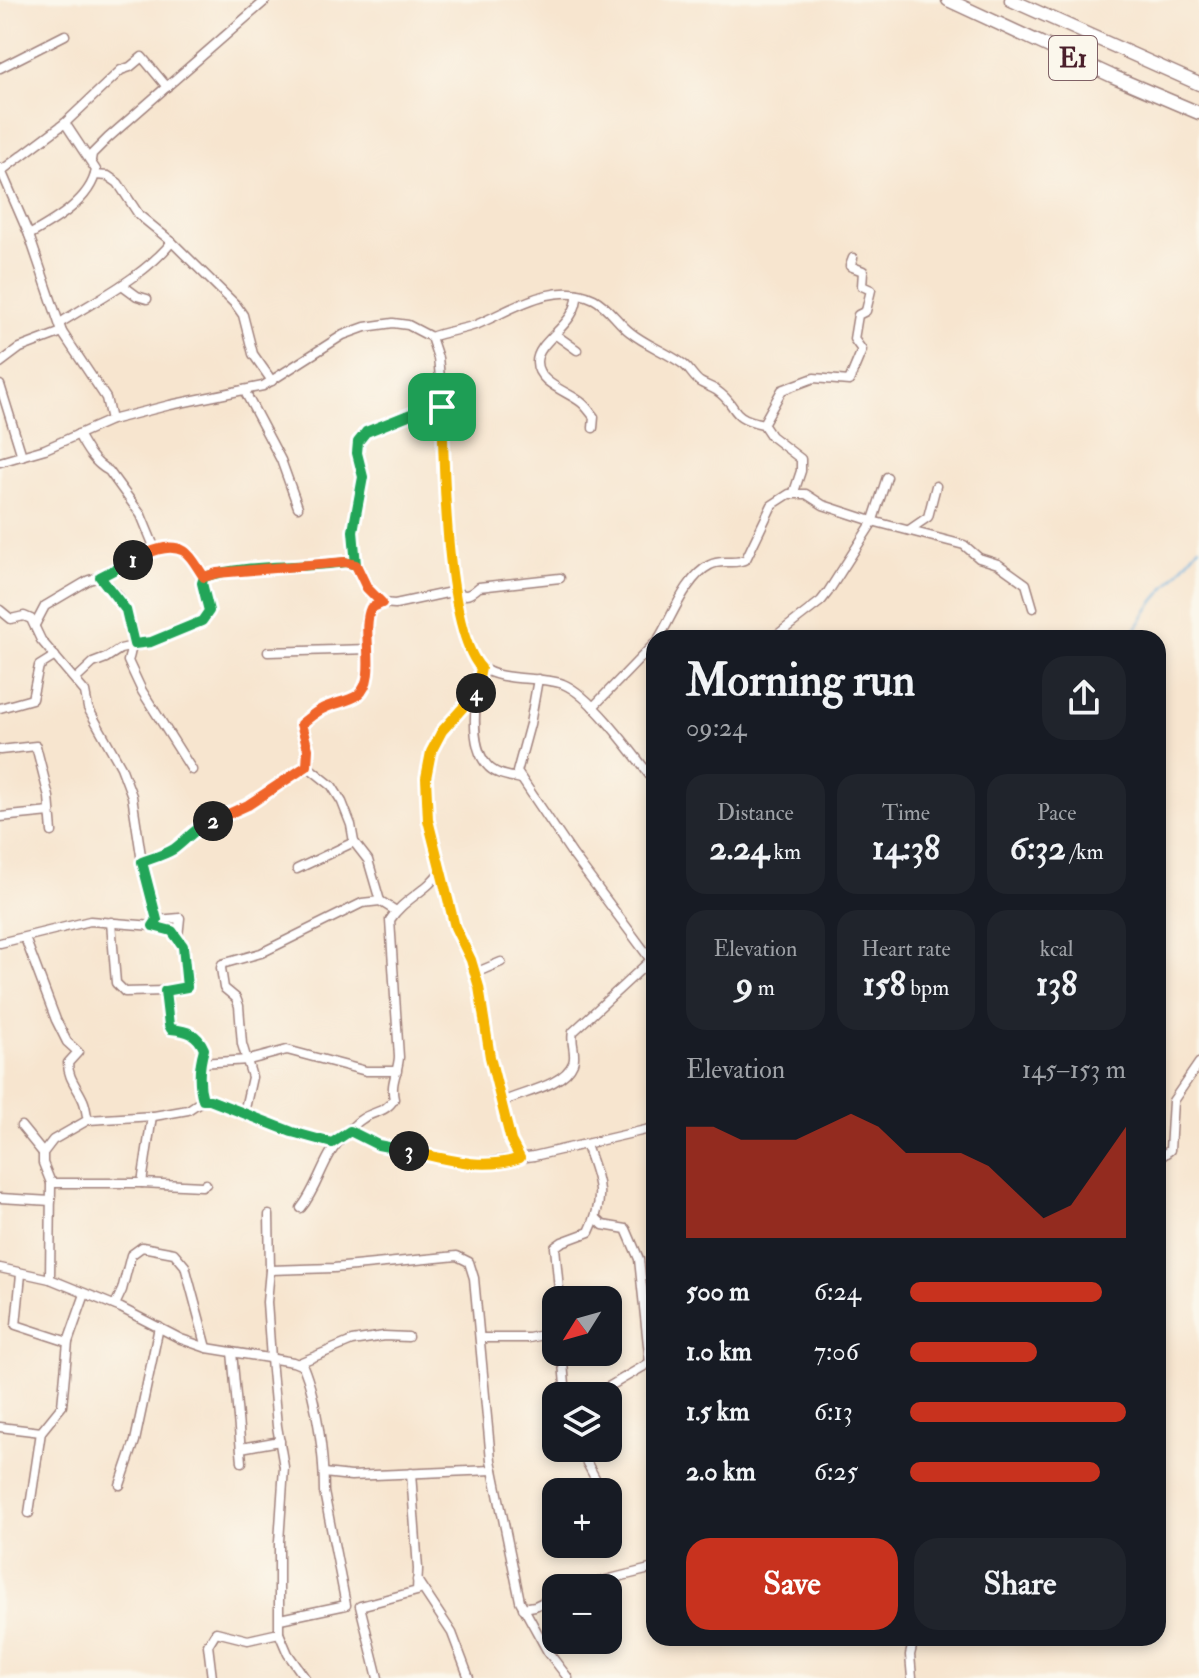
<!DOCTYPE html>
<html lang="en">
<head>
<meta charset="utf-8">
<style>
	:root { --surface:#171b24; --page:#20242c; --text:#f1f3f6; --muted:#9ea1a6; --accent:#c8321e }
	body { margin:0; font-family:"IM FELL Double Pica",serif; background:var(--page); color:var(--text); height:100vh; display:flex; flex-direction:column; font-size:30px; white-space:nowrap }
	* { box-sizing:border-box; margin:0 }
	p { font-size:26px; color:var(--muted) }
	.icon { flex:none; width:44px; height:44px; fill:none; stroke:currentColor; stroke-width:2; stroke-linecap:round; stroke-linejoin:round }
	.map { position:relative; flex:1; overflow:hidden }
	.drawer { position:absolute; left:646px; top:630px; width:520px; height:1016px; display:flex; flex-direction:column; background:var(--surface); border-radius:24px; box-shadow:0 4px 12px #0003 }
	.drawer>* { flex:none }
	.needle { width:52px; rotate:233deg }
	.controls { position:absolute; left:542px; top:1286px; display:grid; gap:16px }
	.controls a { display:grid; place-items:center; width:80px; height:80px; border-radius:16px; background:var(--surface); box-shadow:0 4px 12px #0003; font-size:40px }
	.pin { position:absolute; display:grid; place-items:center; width:68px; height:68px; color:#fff; margin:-34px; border-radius:16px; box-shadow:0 4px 12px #0006 }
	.km { position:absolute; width:40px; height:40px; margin:-20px; border-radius:50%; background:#222; color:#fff; font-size:22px; line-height:40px; text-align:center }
	.round { display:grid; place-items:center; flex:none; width:84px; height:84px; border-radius:24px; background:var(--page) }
	.overview { display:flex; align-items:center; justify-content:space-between; height:136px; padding:0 40px }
	h1 { font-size:44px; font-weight:700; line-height:60px }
	.metrics { display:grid; grid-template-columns:repeat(3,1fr); gap:12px; height:136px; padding:8px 40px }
	.metrics div { display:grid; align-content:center; border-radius:20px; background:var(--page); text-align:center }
	.metrics b { font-size:34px; font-weight:700 }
	.metrics small { font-size:22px; font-weight:400 }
	.metrics p { font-size:22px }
	.chart { height:224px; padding:16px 40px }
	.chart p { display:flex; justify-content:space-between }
	.chart svg { width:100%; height:144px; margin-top:8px; fill:var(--accent); opacity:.7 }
	.action { display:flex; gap:16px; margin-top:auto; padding:16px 40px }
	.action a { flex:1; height:92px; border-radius:24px; background:var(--accent); color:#fff; font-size:32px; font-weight:700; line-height:92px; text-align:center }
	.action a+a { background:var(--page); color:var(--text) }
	ul { padding:0 40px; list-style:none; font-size:26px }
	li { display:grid; grid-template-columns:128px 96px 1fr; align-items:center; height:60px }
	li i { height:20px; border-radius:10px; background:var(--accent) }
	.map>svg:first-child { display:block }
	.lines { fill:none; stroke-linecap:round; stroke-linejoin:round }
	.stream { stroke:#68aede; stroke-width:2 }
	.minor-casing { stroke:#a0827d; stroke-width:11 }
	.highway-casing { stroke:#a0827d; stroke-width:15 }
	.minor { stroke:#fff; stroke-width:8 }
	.highway { stroke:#fff; stroke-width:12 }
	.split-1-casing { stroke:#fff; stroke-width:16 }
	.split-2-casing { stroke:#fff; stroke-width:16 }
	.split-3-casing { stroke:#fff; stroke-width:16 }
	.split-4-casing { stroke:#fff; stroke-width:16 }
	.split-5-casing { stroke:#fff; stroke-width:16 }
	.split-1 { stroke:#22a559; stroke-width:10 }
	.split-2 { stroke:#f0652b; stroke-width:10 }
	.split-3 { stroke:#22a559; stroke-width:10 }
	.split-4 { stroke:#f5b400; stroke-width:10 }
	.split-5 { stroke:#f5b400; stroke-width:10 }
	.labels { text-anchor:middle; stroke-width:6; stroke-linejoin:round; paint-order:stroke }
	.shield { fill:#fbf7ec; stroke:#7f6065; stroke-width:2 }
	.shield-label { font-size:26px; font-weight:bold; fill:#4a1f2b }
</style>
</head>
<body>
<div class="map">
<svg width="1199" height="1678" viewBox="0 0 1199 1678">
	<rect width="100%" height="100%" fill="#fbf7ec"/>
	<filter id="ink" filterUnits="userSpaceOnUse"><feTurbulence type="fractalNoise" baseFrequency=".0125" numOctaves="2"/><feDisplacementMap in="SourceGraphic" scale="16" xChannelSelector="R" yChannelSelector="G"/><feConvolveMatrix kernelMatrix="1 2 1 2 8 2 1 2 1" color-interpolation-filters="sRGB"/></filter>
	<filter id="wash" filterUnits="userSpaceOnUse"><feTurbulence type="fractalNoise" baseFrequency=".006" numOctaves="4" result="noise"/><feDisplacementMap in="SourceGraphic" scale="32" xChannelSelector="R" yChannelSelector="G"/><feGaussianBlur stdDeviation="1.8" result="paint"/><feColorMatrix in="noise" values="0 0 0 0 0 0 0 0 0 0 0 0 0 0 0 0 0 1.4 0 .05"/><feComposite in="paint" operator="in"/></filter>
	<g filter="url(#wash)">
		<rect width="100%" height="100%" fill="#f7e5cf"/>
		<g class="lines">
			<polyline class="stream" points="1130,638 1151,605 1199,547"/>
		</g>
	</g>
	<g filter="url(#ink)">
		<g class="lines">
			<g class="minor-casing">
				<g id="minor">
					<polyline points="0,68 65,35"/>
					<polyline points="91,160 92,154 108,138 265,1"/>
					<polyline points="0,168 29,235 62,332 106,398 111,420"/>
					<polyline points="1,171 65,123 121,70 130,67 142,57 167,87"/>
					<polyline points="95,175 108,176 118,183 139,215 172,242 236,305 243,315 253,354 272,381"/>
					<path d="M29,235C54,221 91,200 96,170L65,123"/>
					<polyline points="122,285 137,296 147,299"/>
					<path d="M577,294C579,324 537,340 537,362C537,383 569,392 582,403C586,406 590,412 594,417L593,428"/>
					<path d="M60,323C99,298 142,278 172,242"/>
					<polyline points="556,335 577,350"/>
					<path d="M431,337C446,331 463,330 478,324C513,309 555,280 594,299C608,306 618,323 630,332C646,345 666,352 683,364C690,369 693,377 700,382C705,385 711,387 716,390C741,407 726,416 763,424L771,436L801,459V471L794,492"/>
					<polyline points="0,363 20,348 62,332"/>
					<polyline points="0,385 22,456"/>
					<polyline points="244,390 281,460 298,507"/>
					<path d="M442,407L421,410L366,432L361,437L357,453L363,477L353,531L356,565L367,588L382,603L395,604L456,591C466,598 470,595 479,587L560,578"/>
					<polyline points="763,424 782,390 814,378 849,381 862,350 854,339 858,315 866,311 871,290 862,286 863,271 850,266 853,258"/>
					<path d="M0,462L45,449L111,420L170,405L263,386L343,335L365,327L393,323L408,325L431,337L438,358C446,414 442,636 481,667C499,682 540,676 563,684C591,695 635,756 654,781"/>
					<polyline points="909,530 928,517 936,486"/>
					<path d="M100,577C124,598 139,631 128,661L142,691L192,770"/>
					<path d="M204,577C249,563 299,569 345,562L356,565"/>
					<path d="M0,610L11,619L24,616L31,619L41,640L85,692L88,708L121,767L132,796L142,862L157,920L153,926L172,931L183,946L187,987L165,991L169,1025L171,1029C188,1031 197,1033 204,1049C199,1066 198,1083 203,1100"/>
					<polyline points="35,625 45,606 89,580 100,577 155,549"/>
					<path d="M659,638C672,617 686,577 710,565C722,558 734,566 746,559L772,505L789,494H806L823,505L872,521L964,545L979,558L998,564L1026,584L1033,608"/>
					<polyline points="763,638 777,635 821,601 828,592 872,523 887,477"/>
					<polyline points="268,652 369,649"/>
					<path d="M481,668C476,693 468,744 487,765C495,775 509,776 521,779"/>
					<path d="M76,679L93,663L106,658L120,649L151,642L202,621L209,611L202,583L204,577L185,552L176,549H155L141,515L109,471C94,463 86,449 78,434"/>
					<polyline points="538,679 530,724 517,772 573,855 651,960"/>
					<polyline points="475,697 460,709 442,731 431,752 426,778 428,820 455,927 471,960 479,987 490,1057 511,1141 520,1158"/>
					<polyline points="593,707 654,644"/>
					<polyline points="0,708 32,699 39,666 55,656"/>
					<polyline points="0,750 36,746 49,797 52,832"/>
					<polyline points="0,817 50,812"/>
					<polyline points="142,862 164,855 177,847 198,827 248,805 307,766"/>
					<polyline points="297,869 354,842"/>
					<path d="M380,901L368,860L354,842L351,825L342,802L332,786L307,766L308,749L301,724C308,719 314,713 322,709C333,703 348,702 358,695C379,678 360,631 371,608L382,603"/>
					<polyline points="157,920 180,918 178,937"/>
					<polyline points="111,922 116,983 125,992 165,991"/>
					<path d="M25,938L56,1020L67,1042L78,1052L68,1063C68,1079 77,1086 83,1100C86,1106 86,1114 88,1120"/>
					<polyline points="0,943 90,921 153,926"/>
					<polyline points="475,973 501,962"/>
					<polyline points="200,1063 249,1060 287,1050 366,1071 397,1071"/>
					<path d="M502,1102C522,1092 564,1086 573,1063C577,1053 570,1043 573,1032L653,958"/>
					<polyline points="244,1113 252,1077 242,1044 239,1006 236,998 224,988 221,968 222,964 261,953 362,903 380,901 396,911"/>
					<polyline points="21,1126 43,1153"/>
					<polyline points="350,1131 378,1145 460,1162 483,1163 534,1156 654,1128"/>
					<polyline points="1158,1159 1170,1150 1173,1101 1199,1063"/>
					<polyline points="51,1183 142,1183 202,1186 206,1184"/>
					<polyline points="142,1183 152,1116"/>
					<polyline points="0,1198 51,1201"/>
					<path d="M301,1208C318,1188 323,1156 343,1137C349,1131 355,1123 362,1119C373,1111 386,1113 394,1099C390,1082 398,1073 399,1057L390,920C403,899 428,891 441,870"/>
					<polyline points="269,1215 270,1270 267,1302 271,1359 277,1426 284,1467 279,1542 279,1633 288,1654 305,1678"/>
					<polyline points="596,1218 603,1225 626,1229 639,1259 650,1364"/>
					<path d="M0,1268L50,1279L121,1308L181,1339L207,1348L293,1362L303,1366C317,1400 324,1455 324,1492L346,1605L280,1619"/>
					<polyline points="270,1270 334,1268 457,1256 469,1262 474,1278 491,1460 520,1601 548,1652 568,1678"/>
					<polyline points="21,1274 16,1325 68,1342"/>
					<path d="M50,1279L51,1183L43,1163V1153L53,1140L88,1120L154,1116L188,1110L203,1100H210C232,1109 324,1149 340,1139"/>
					<path d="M560,1300L555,1247L562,1242L589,1232C607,1195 598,1180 586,1145"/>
					<polyline points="115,1305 122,1290 131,1255 142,1247 174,1253 185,1266 207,1348"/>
					<polyline points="480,1338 529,1338 556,1332"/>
					<polyline points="232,1352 242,1462"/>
					<polyline points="562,1352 566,1396"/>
					<polyline points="299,1363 352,1341 384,1336 408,1337"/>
					<polyline points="593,1396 651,1362"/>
					<polyline points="0,1427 41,1432"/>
					<polyline points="241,1448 280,1441"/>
					<polyline points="579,1448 595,1478 598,1492"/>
					<polyline points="324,1473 351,1476 493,1470"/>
					<polyline points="120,1485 135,1441 159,1327"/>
					<polyline points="29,1513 41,1432 62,1406 68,1342 85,1294"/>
					<polyline points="417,1580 452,1633 469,1678"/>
					<polyline points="574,1588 654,1568"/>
					<polyline points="523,1608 535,1606 556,1596"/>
					<polyline points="212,1678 208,1645 216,1632 248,1640 279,1633"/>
					<polyline points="378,1678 360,1606 417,1591 418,1569 411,1473"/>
					<polyline points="912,1678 910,1655 914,1638"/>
				</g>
			</g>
			<g class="highway-casing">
				<g id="highway">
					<polyline points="948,0 1112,76 1199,113"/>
					<polyline points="1011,0 1199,84"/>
				</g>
			</g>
			<use href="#minor" class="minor"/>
			<use href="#highway" class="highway"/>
		</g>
	</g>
	<g class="lines" filter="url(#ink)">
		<g class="split-1-casing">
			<path id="split-1" d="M133,560L100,577L126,610L134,644L151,642L202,621L209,611L202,583L204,577C249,563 299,569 345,562L356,565L353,531L363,477L357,453L358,442L366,432L421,410L442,407"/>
		</g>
		<g class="split-2-casing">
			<path id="split-2" d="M133,560C147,553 168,542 184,551C192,556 198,569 204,577L217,573L345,562L356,565L367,588L382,603L371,608C360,631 379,678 358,695C348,702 333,703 322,709C314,713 308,719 301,724L308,749L307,766L248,805L213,821"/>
		</g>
		<g class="split-3-casing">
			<path id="split-3" d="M213,821C194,828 189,838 174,849C164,855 153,858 142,862L157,920L153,926L172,931L183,946L187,987L165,991L169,1025L171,1029C188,1031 197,1033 204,1049C199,1066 198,1083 203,1100H210L292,1132L332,1143L350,1131L378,1145L409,1151"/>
		</g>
		<g class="split-4-casing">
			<path id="split-4" d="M409,1151C445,1159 484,1171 520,1158L511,1141L490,1057L479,987L471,960L455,927L428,820L426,778L431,752L442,731L476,693"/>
		</g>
		<g class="split-5-casing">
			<path id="split-5" d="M442,407C444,463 445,629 481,668L476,693"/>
		</g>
		<use href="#split-1" class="split-1"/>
		<use href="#split-2" class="split-2"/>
		<use href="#split-3" class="split-3"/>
		<use href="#split-4" class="split-4"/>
		<use href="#split-5" class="split-5"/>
	</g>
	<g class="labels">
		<rect class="shield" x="1049" y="36" width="48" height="44" rx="6"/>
		<g class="shield-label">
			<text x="1073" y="67">E1</text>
		</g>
	</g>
</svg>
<div class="controls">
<a><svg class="needle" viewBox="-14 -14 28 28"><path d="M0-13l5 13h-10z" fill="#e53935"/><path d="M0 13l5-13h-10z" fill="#9ea1a6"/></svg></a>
<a><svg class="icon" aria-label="layers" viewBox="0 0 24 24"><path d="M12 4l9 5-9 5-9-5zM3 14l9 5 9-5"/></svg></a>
<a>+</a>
<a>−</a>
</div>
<div class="pin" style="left:442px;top:407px;background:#1e9e55"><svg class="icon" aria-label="arrive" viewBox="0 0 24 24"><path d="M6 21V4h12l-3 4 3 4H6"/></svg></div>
<b class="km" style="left:133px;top:560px">1</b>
<b class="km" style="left:213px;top:821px">2</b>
<b class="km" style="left:409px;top:1151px">3</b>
<b class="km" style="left:476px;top:693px">4</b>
<section class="drawer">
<div class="overview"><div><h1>Morning run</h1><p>09:24</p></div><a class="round"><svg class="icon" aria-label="share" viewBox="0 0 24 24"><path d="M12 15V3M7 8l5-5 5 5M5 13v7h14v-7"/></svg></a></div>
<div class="metrics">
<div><p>Distance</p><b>2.24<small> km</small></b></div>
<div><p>Time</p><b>14:38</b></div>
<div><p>Pace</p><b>6:32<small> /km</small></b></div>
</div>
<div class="metrics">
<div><p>Elevation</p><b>9<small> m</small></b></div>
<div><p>Heart rate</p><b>158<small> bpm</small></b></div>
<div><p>kcal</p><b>138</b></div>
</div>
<div class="chart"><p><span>Elevation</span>145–153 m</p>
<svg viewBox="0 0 160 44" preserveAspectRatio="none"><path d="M0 44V10L10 10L20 14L30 14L40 14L50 10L60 6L70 10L80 18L90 18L100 18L110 22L120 30L130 38L140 34L150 22L160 10V44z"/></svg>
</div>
<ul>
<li><b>500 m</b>6:24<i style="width:89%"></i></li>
<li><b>1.0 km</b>7:06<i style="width:59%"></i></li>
<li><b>1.5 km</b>6:13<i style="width:100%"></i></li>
<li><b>2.0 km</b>6:25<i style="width:88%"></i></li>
</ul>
<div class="action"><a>Save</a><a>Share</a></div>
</section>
</div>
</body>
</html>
